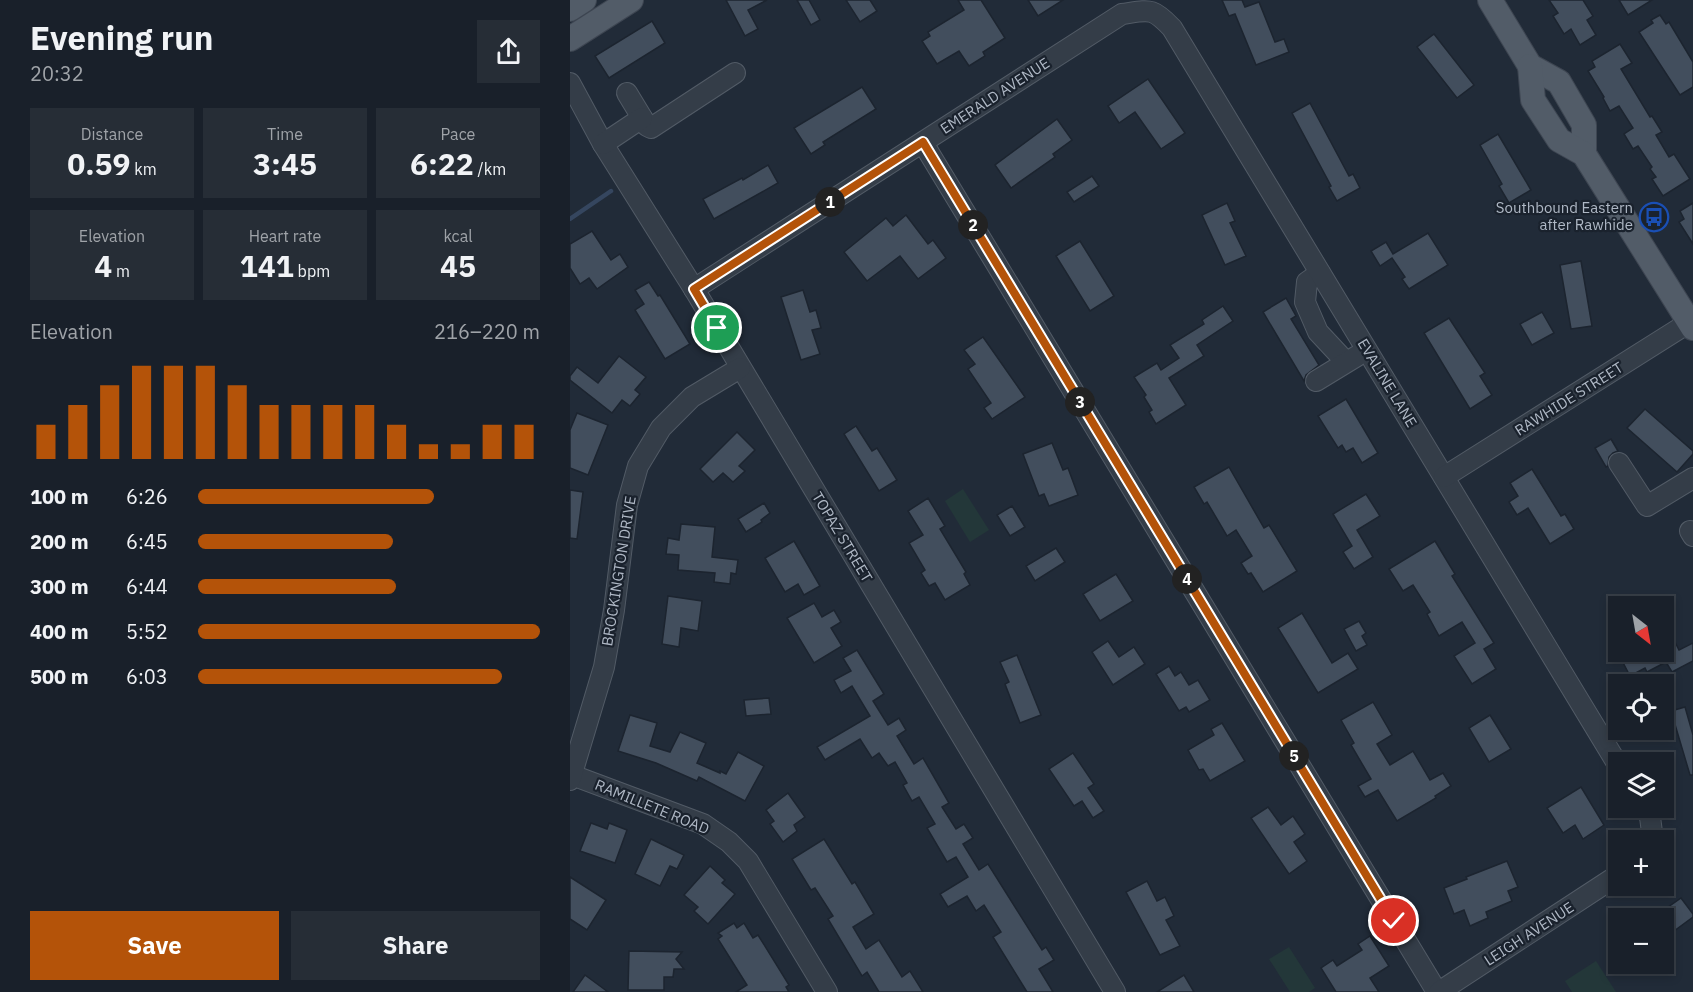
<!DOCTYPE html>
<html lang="en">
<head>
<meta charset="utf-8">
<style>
	:root { --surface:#19202a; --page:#262d36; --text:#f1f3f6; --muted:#9fa3a8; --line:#373e47; --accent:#b45309 }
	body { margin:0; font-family:"IBM Plex Sans",sans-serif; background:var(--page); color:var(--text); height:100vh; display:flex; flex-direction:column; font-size:22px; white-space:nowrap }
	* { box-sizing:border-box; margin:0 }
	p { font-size:20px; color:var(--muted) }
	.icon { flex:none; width:33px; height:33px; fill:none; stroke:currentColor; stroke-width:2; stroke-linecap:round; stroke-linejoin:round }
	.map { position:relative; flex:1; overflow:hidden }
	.panel { display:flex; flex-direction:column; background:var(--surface); width:570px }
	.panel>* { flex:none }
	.needle { width:39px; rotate:149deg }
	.buttons { position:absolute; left:1038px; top:596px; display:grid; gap:12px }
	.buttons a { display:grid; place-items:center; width:66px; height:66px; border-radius:0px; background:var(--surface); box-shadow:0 3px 9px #0003,0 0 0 2px var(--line); font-size:30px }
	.pin { position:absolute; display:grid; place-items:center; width:51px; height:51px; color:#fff; margin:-26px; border:3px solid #fff; border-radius:50%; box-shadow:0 2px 6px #0007 }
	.km { position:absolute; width:30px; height:30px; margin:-15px; border-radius:50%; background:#222; color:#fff; font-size:16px; line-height:30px; text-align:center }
	.round { display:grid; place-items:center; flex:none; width:63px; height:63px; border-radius:0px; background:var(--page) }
	.headline { display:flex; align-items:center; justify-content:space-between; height:102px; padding:0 30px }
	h1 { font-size:33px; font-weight:700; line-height:45px }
	.stats { display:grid; grid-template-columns:repeat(3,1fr); gap:9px; height:102px; padding:6px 30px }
	.stats div { display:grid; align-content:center; border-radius:0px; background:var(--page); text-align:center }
	.stats b { font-size:30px; font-weight:700 }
	.stats small { font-size:16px; font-weight:400 }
	.stats p { font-size:16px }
	.chart { height:168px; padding:12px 30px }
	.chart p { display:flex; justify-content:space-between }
	.chart svg { width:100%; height:108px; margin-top:6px; stroke:var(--accent); stroke-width:6 }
	.cta { display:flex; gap:12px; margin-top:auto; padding:12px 30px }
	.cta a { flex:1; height:69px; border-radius:0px; background:var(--accent); color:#fff; font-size:24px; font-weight:700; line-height:69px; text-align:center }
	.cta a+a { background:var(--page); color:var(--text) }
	ul { padding:0 30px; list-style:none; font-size:20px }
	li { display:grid; grid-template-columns:96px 72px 1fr; align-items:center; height:45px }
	li i { height:15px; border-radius:8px; background:var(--accent) }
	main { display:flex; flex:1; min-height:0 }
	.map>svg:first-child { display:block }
	.green { fill:#233739 }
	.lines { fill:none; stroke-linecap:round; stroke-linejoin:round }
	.stream { stroke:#35465f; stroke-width:4.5 }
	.building { fill:#424e5d; stroke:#1c242f; stroke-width:1.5 }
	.minor-casing { stroke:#525b66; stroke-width:22 }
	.major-casing { stroke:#3e4652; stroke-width:26 }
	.minor { stroke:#343d48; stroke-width:20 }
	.major { stroke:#525c68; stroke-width:24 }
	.route-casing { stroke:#fff; stroke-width:12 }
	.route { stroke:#b45309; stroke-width:8 }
	.labels { text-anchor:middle; stroke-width:4.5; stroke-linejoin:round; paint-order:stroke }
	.street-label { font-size:15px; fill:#afb8c5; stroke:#1a222d }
	.poi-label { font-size:15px; fill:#afb8c5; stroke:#1a222d; text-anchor:end }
</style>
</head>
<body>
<main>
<section class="panel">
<div class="headline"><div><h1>Evening run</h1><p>20:32</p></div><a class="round"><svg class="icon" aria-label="share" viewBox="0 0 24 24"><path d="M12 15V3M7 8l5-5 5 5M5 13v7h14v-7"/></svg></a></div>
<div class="stats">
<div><p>Distance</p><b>0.59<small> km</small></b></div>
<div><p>Time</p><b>3:45</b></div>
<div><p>Pace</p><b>6:22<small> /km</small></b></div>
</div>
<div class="stats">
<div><p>Elevation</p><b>4<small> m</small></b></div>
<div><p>Heart rate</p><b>141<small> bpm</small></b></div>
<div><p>kcal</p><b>45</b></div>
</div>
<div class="chart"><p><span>Elevation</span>216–220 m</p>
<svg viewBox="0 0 160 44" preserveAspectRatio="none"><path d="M5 44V30M15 44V22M25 44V14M35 44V6M45 44V6M55 44V6M65 44V14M75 44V22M85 44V22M95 44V22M105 44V22M115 44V30M125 44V38M135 44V38M145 44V30M155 44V30"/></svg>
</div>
<ul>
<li><b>100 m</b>6:26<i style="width:69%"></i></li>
<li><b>200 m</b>6:45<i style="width:57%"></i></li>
<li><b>300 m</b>6:44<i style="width:58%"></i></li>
<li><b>400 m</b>5:52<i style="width:100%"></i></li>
<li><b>500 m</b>6:03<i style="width:89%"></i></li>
</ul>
<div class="cta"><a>Save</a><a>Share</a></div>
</section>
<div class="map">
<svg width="1123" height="992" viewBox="0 0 1123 992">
	<rect width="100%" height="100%" fill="#212b38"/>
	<g class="green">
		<polygon points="393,489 419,530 400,542 375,501"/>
		<polygon points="719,947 745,988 739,992 720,992 699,959"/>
		<polygon points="1026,961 1046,992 1002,992 995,981"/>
	</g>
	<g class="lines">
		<polyline class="stream" points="0,219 41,191"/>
	</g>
	<g class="building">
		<polygon points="156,0 197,0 178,10 188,29 175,36"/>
		<polygon points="227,0 239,0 250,20 241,25"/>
		<polygon points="276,0 300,0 307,11 290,22"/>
		<polygon points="388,0 411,0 435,38 413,52 415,56 399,66 389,51 367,64 352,41 360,36 358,32 394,10"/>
		<polygon points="458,0 493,0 468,16"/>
		<polygon points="652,0 672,0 675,7 689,2 705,42 714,39 719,52 686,65 665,14 659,16"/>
		<polygon points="979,0 1013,0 1023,16 1017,20 1026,35 1010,45 1001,29 994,34 983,16 988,13"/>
		<polygon points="1049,0 1082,0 1058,15"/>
		<polygon points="1090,15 1096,24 1099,22 1123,62 1123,87 1110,95 1069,32 1083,23 1081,20"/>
		<polygon points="82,21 95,43 39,78 25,56"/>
		<polygon points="864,34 904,85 887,98 847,47"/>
		<polygon points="1050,44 1062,63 1051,69 1080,117 1082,116 1092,132 1086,135 1099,157 1104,154 1120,179 1093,196 1082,179 1086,177 1080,169 1082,167 1068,146 1063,149 1054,134 1063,128 1049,106 1040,111 1033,98 1034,97 1018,71 1025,67 1022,61"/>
		<polygon points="578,79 615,133 591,149 565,112 549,123 538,106"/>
		<polygon points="292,87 306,109 253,142 255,145 241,154 224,128"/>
		<polygon points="740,103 779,176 783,174 790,188 767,201 759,187 761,186 722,113"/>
		<polygon points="487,119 502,140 483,154 485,157 441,188 425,165"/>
		<polygon points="928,134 961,190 939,203 929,186 932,184 910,145"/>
		<polygon points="198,165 208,183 144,219 133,199 172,178 173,180"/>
		<polygon points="522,176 529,186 504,202 497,192"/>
		<polygon points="657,203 665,221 660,223 676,256 655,265 632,215"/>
		<polygon points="1123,203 1123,244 1109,222 1114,219 1110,211"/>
		<polygon points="336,215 358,244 363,240 376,258 348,279 330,256 297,281 274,252 316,218 323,226"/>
		<polygon points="22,231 41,260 50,254 58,267 27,289 19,278 10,284 0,268 0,244"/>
		<polygon points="858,233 878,265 839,289 832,279 835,277 822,258 810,266 801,251 816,242 823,254"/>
		<polygon points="510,241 544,296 520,311 486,256"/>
		<polygon points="1011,261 1022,326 1001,329 990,265"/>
		<polygon points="79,282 88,296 90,295 120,344 95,359 65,310 74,304 65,290"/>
		<polygon points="233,290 240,312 246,310 251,328 242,330 250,354 231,360 211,297"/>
		<polygon points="716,298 726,316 721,319 749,365 736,375 734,381 693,312"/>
		<polygon points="653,306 663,321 627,345 634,356 599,378 616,405 586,424 579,412 582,410 574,397 576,395 564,377 587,363 591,370 609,358 600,345 634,324 632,320"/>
		<polygon points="972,312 984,333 962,345 950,324"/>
		<polygon points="879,318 915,373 910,376 922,395 900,409 854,333"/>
		<polygon points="413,337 455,397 422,419 414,408 421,403 398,369 405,364 394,350"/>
		<polygon points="49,356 76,377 65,390 70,394 60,406 52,400 42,413 0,380 0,376 7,367 28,383"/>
		<polygon points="776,399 808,453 792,463 783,448 776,452 772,445 768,448 748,416"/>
		<polygon points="1075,409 1123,451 1123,454 1107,472 1057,428"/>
		<polygon points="7,413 38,425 18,475 0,468 0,430"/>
		<polygon points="286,426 302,451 307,448 327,480 309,491 274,434"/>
		<polygon points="167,432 185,450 169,466 175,471 163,482 153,473 143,482 130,469"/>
		<polygon points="1041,439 1048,451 1043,453 1039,457 1038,466 1036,467 1025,448"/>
		<polygon points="482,443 493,470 498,468 508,495 479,506 474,494 469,496 453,454"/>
		<polygon points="659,467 694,528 699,525 727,571 693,592 681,573 678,574 671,563 682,556 666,530 657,536 637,502 634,504 624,487"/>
		<polygon points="962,469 991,516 995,514 1004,529 980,544 958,508 947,515 939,502 948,496 940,483"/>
		<polygon points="0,490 13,492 7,539 0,538"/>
		<polygon points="796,494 810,516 787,530 803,557 784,569 773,552 782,546 763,514"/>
		<polygon points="358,498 375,526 370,529 396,572 394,574 400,585 375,600 365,583 359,586 351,573 355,570 339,543 353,535 338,511"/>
		<polygon points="194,503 200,513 191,520 192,522 176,532 168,519"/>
		<polygon points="442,506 455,527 440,536 427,515"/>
		<polygon points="111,524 145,527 142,557 168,560 166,574 161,573 160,584 144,582 145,573 108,570 109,555 96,554 98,538 109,540"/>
		<polygon points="224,541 250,586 234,595 228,584 215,592 195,558"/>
		<polygon points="865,541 885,574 882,576 924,643 914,649 926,669 902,684 884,656 905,643 892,622 869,636 857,614 860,612 843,585 833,591 819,569"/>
		<polygon points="486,548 495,562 465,581 456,566"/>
		<polygon points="546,574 563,601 530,621 513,594"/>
		<polygon points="98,596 132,601 128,631 111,628 109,647 92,644"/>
		<polygon points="244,603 252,617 264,610 271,622 261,628 272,646 244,663 217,618"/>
		<polygon points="732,613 762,663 778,653 788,669 748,693 708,628"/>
		<polygon points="789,621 796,633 792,636 797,645 786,651 774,629"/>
		<polygon points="1101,634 1109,650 1123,643 1123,661 1102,672 1096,662 1077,672 1075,668 1060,676 1047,651 1094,651 1094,638"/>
		<polygon points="538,641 549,657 564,647 575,664 543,685 522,652"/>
		<polygon points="287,650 314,694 303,701 318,725 329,718 336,730 327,736 344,764 353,758 379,803 372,807 386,829 394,824 403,838 393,844 409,870 418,864 472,950 476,947 484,960 469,969 483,992 457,992 423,937 431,932 414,905 406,911 397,896 378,907 370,894 398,877 386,857 377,862 357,828 365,824 349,797 342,801 333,785 337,783 325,762 318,766 309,753 302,758 290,739 255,760 247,747 300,716 282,686 271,693 264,680 281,671 273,658"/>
		<polygon points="447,655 471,715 450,723 435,684 439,682 430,662"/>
		<polygon points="599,666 605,676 611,672 619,685 628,680 640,700 619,712 616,707 609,711 586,674"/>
		<polygon points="199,698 201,714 176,716 174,700"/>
		<polygon points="803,702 822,735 807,744 820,765 843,751 860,780 873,773 881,786 865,796 866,798 827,821 808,790 795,797 788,786 801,779 781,745 784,743 771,720"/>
		<polygon points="1115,707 1123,735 1123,775 1120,775 1101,711"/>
		<polygon points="60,715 87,723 80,746 100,752 110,732 136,743 127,763 150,773 150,771 156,774 168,752 194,766 175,801 129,777 127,781 86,763 48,751"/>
		<polygon points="920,715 941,749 919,762 899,728"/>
		<polygon points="652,723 675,761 640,781 633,769 629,770 618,750 644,735 641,729"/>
		<polygon points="503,753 524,784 518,788 534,811 523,818 512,801 504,806 479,769"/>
		<polygon points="1011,787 1034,825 1013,839 1005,825 993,833 977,808"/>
		<polygon points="218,793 235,817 224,825 227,831 213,842 200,824 204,821 196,810"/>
		<polygon points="698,807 711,825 723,816 735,834 724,842 737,861 719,874 681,818"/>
		<polygon points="21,823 37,829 39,823 57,830 45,863 10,851"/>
		<polygon points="81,839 114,855 107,869 100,866 90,886 65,874"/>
		<polygon points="254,839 282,884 285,882 304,914 283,927 296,949 309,940 332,977 340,971 353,992 309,992 297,972 292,976 258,919 263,916 245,888 241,890 222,859"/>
		<polygon points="937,861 948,887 938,891 942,901 916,912 918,918 900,926 894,910 884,914 874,888 897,879 896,877"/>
		<polygon points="140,866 155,880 152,883 165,894 138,924 124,911 128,907 114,895"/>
		<polygon points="0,877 36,900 17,930 0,919"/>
		<polygon points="577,881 587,901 595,897 604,916 596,920 610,946 590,955 556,892"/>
		<polygon points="1111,898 1123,914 1123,917 1104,931 1101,927 1094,933 1094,910"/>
		<polygon points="164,923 167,928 174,923 183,938 188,935 219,985 216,987 219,992 166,992 177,985 148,939 152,936 148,933"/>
		<polygon points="800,936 819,966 800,978 809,992 766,992 751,968 763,960 767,966 792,950 788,944"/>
		<polygon points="59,951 112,952 106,959 114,969 104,969 103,977 94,977 94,990 58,990"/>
		<polygon points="15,975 34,989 38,992 3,992"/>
		<polygon points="614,975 624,992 587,992"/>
	</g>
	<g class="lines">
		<g class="minor-casing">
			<g id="minor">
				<polyline points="0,83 33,144 124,289 545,992"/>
				<polyline points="57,93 77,126 81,128 165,73"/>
				<polyline points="353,143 867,992"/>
				<polyline points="33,144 72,118"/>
				<polyline points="750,273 737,282 735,302 748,332 776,362"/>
				<path d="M124,289L552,14C580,10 582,7 602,28L1048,765"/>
				<polyline points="746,381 787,356"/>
				<polyline points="1049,463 1077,506 1123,478"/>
				<polyline points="874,477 1123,320"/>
				<polyline points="1120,531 1123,536"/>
				<polyline points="2,775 133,824 159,842 178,861 257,992"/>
				<polyline points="0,780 34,667 44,610 57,505 68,466 91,428 122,397 170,368"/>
				<polyline points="1074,807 1080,817 1083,840"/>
				<polyline points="869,992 1048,875"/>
			</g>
		</g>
		<g class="major-casing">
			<g id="major">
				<polyline points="920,0 960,66 989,82 1014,125 1014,154"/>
				<polyline points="0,9 14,0"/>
				<polyline points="0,39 61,0"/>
				<polyline points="960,66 963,100 989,140 1014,154 1123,328"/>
			</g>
		</g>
		<use href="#minor" class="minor"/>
		<use href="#major" class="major"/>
	</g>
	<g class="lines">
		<g class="route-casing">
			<polyline id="route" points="147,328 124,289 353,142 824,921"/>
		</g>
		<use href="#route" class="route"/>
	</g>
	<defs>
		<g id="bus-ring" transform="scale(1.5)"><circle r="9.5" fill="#1a222d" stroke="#1a4fb4" stroke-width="1.5"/><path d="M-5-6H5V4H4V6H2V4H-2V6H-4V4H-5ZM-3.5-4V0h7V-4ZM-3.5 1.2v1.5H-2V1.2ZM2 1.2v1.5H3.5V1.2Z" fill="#1a4fb4"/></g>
	</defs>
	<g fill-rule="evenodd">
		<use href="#bus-ring" x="1084" y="217"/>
	</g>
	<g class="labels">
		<g class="street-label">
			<text transform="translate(425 96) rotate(-33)" y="5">EMERALD AVENUE</text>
			<text transform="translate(817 383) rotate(59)" y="5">EVALINE LANE</text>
			<text transform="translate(999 399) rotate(-32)" y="5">RAWHIDE STREET</text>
			<text transform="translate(272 537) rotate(59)" y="5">TOPAZ STREET</text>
			<text transform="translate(49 571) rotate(-81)" y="5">BROCKINGTON DRIVE</text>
			<text transform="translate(82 807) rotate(22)" y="5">RAMILLETE ROAD</text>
			<text transform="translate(959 934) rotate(-33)" y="5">LEIGH AVENUE</text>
		</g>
		<g class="poi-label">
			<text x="1063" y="213">Southbound Eastern<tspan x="1063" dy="17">after Rawhide</tspan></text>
		</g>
	</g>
</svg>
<div class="buttons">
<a><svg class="needle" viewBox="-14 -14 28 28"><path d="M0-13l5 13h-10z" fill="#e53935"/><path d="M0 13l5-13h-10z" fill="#9fa3a8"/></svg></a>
<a><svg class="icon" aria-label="locate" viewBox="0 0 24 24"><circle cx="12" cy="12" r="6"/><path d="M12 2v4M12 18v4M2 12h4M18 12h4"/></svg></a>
<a><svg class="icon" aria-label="layers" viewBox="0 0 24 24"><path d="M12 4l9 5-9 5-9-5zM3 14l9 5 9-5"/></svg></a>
<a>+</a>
<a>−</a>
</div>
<div class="pin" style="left:147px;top:328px;background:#1e9e55"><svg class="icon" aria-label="arrive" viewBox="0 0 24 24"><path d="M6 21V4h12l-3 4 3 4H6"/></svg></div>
<div class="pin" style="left:824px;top:921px;background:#d93025"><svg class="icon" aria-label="check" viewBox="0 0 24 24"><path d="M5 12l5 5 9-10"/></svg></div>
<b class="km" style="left:260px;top:202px">1</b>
<b class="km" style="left:403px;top:225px">2</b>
<b class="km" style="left:510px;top:402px">3</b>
<b class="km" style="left:617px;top:579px">4</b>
<b class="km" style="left:724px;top:756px">5</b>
</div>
</main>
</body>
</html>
